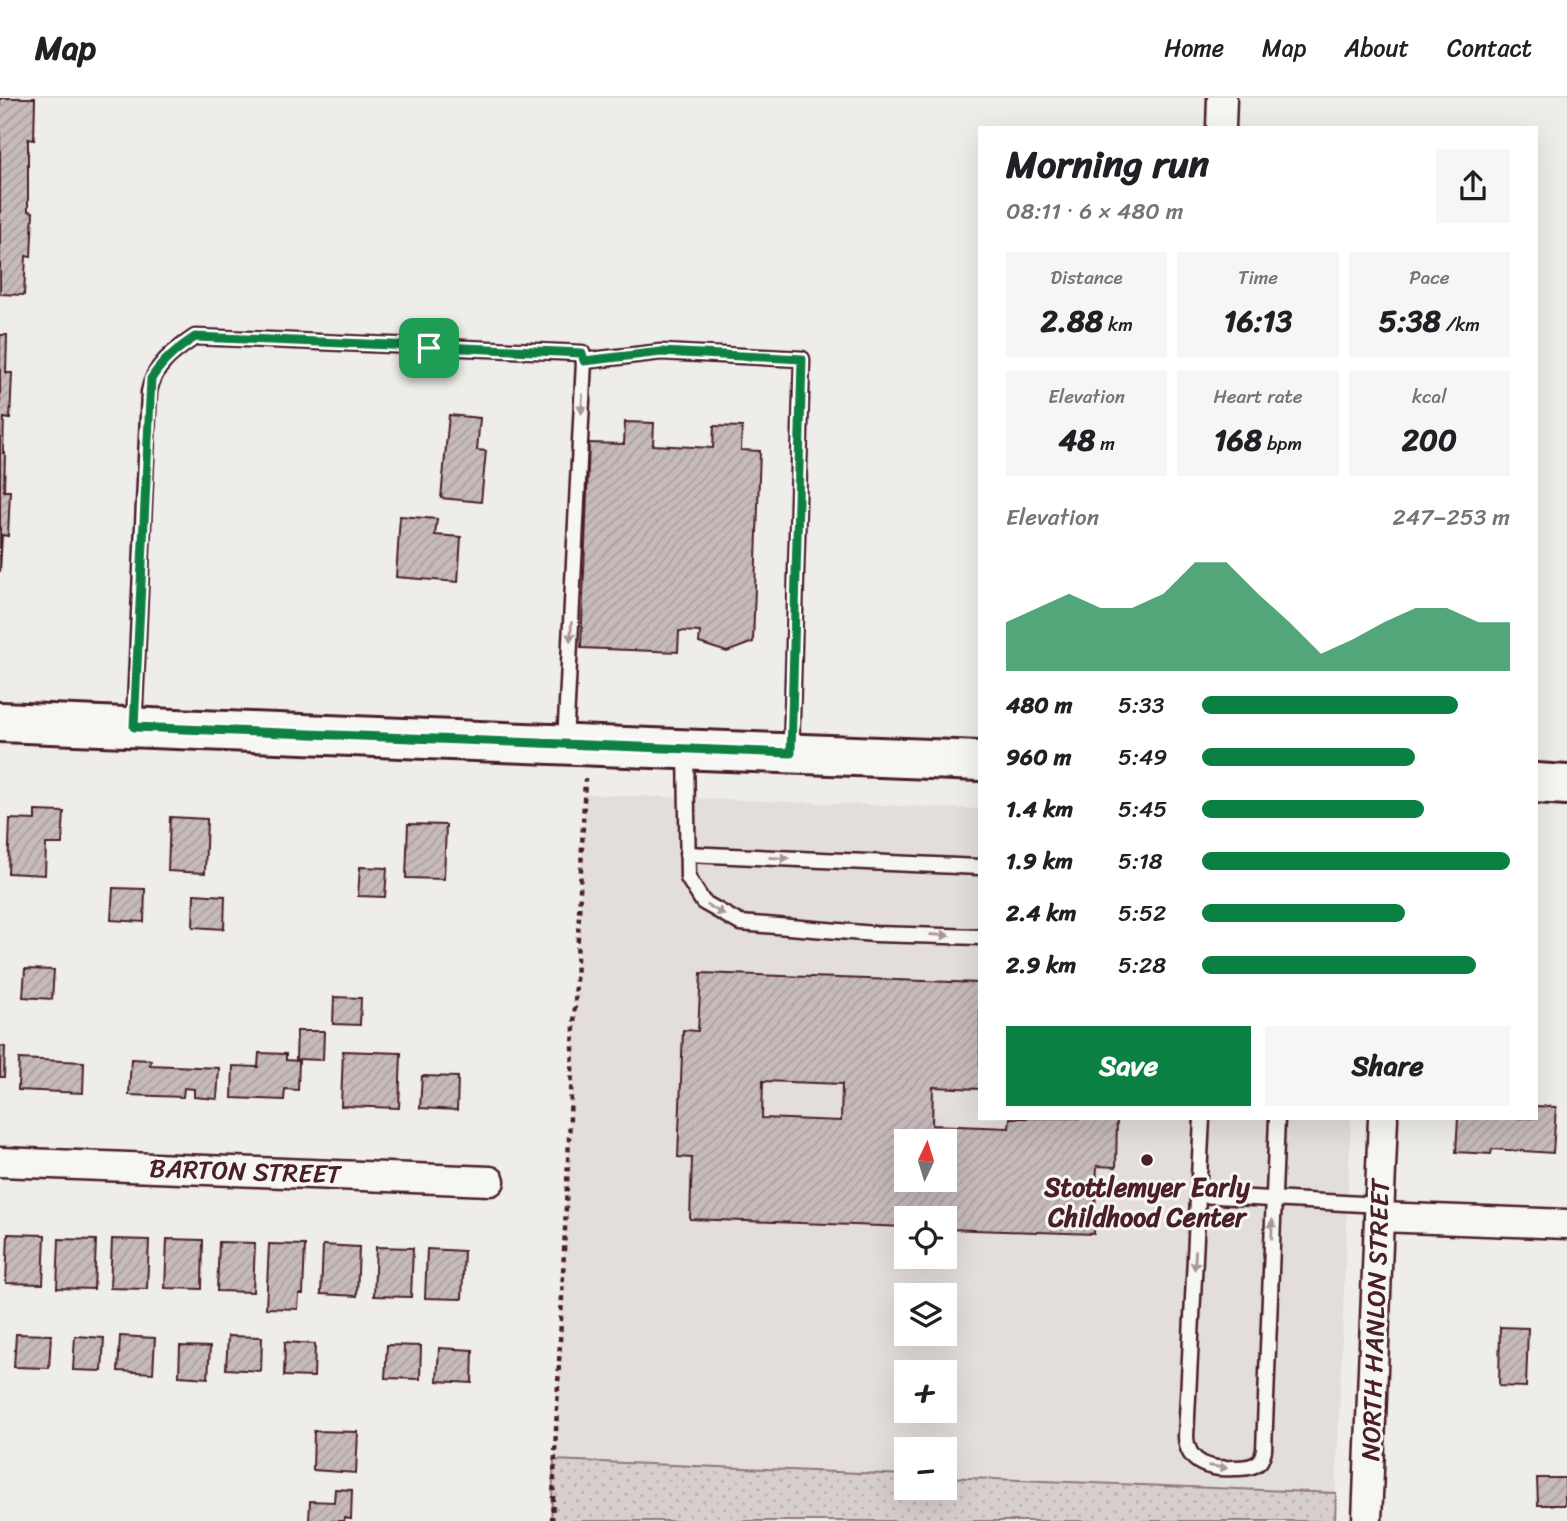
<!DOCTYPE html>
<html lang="en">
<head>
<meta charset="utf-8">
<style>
	:root { --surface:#fff; --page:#f6f6f6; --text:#202124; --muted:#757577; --line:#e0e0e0; --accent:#0b8043 }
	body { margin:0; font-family:Sriracha,sans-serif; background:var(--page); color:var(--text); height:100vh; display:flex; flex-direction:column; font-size:26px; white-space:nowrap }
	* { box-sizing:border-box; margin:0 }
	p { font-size:23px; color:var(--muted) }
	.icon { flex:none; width:38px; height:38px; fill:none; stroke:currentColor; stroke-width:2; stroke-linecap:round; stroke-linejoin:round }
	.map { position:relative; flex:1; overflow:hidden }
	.details { position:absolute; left:978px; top:28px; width:560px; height:994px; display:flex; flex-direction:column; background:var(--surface); border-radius:0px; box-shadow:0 7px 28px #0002 }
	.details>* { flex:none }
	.needle { width:46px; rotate:4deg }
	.fabs { position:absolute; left:894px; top:1031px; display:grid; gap:14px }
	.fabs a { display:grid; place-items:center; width:63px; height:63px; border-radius:0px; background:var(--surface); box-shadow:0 7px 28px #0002; font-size:35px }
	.pin { position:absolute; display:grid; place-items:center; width:60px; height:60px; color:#fff; margin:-30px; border-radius:14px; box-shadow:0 4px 10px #0006 }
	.round { display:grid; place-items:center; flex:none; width:74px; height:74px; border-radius:0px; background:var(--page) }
	.head { display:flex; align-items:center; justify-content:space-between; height:119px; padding:0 28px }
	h1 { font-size:38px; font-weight:700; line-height:52px }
	.stats { display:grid; grid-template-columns:repeat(3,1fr); gap:10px; height:119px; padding:7px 28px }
	.stats div { display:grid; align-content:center; border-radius:0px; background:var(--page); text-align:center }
	.stats b { font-size:30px; font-weight:700 }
	.stats small { font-size:19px; font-weight:400 }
	.stats p { font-size:19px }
	.chart { height:196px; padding:14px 28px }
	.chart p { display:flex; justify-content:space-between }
	.chart svg { width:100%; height:126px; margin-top:7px; fill:var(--accent); opacity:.7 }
	.action { display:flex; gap:14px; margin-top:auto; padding:14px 28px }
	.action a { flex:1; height:80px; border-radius:0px; background:var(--accent); color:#fff; font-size:28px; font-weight:700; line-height:80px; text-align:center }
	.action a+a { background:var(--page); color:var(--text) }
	ul { padding:0 28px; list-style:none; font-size:23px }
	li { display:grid; grid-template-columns:112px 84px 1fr; align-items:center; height:52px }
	li i { height:18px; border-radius:9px; background:var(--accent) }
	header { display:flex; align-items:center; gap:42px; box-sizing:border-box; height:98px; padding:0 35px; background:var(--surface); border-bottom:2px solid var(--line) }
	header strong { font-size:33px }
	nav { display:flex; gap:38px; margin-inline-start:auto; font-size:24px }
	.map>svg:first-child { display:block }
	.built { fill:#e3dedc; fill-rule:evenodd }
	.park { fill:url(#park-dots); stroke:#90777c; stroke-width:2 }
	.building { fill:url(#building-hatch); stroke:#4a1f2b; stroke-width:2; fill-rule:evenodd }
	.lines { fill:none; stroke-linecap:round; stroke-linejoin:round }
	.lane-casing { stroke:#4a1f2b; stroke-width:19 }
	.street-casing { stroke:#4a1f2b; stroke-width:33 }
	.secondary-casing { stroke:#4a1f2b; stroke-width:44 }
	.path { stroke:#4a1f2b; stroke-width:4.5; stroke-dasharray:5 5; stroke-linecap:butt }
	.lane { stroke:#f6f6f2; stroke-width:14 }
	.street { stroke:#f6f6f2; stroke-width:28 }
	.secondary { stroke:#f6f6f2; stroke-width:38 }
	.oneway { fill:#a99598 }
	.route-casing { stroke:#fff; stroke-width:14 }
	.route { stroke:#0b8043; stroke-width:9 }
	.poi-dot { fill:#4a1f2b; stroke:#f6f6f2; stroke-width:2.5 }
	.labels { text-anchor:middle; stroke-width:6; stroke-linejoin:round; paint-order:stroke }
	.street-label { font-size:26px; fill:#4a1f2b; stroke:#f6f6f2 }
	.poi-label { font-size:26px; font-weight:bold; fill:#4a1f2b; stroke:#f6f6f2 }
</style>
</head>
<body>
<header>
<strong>Map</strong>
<nav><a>Home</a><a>Map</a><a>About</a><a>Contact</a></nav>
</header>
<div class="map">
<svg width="1567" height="1423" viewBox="0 0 1567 1423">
	<defs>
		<pattern id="park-dots" width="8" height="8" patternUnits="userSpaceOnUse" patternTransform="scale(1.75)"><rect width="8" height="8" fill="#d7cfce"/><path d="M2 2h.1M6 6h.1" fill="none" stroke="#bab1b1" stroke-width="1.8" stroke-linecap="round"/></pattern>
		<pattern id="building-hatch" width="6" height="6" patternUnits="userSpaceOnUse" patternTransform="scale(1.75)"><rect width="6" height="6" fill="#c6babb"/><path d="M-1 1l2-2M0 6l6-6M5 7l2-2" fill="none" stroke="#ac9fa1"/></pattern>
	</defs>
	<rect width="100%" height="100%" fill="#efedea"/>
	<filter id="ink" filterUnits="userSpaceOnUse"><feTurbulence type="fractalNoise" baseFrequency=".0143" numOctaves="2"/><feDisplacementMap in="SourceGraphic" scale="14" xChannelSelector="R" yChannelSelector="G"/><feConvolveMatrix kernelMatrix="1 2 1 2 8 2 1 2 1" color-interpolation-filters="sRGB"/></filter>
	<g filter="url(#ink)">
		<path class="built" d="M585,696L980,711V1020H1351L1336,1395L945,1379V1351H906V1377L554,1362ZM906,1043H945V1082H906ZM906,1120H945V1158H906ZM906,1197H945V1236H906ZM906,1274H945V1312H906Z"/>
		<polygon class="park" points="554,1362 906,1377 906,1390 945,1390 945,1379 1336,1395 1335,1423 551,1423"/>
		<g class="building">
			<polygon points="0,0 35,0 34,42 28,41 28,113 33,114 31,159 26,158 24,197 0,196"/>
			<polygon points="0,237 7,237 6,275 12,275 10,321 4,320 3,355 5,355 4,393 10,393 8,438 2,437 0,474"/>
			<polygon points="449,317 480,320 477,352 486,353 481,404 441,400"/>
			<polygon points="625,324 654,325 653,347 713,350 714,328 742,329 741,352 760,353 753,544 727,554 699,545 700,534 679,533 678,554 581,550 589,345 624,346"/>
			<polygon points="400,418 437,421 435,437 461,439 458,484 396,479"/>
			<polygon points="35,713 64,714 62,746 46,746 45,777 8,775 10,721 35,722"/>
			<polygon points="170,719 207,721 205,775 168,773"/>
			<polygon points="408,726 446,727 444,781 406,780"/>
			<polygon points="360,769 387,770 385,799 358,798"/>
			<polygon points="113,790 145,791 144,824 111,822"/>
			<polygon points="194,796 225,798 224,831 193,829"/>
			<polygon points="25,871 54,872 52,901 23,899"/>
			<path d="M701,875L980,885V991L933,989L932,1027L1009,1030L1010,1020H1117L1116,1069L1097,1068L1094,1136L945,1131V1120H906V1129L690,1121L692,1060L678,1059L683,932L698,933ZM763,983L842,986L841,1023L762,1020ZM906,1043H945V1082H906Z"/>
			<polygon points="334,899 361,900 360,927 333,926"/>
			<polygon points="297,933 324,933 323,962 296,961"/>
			<polygon points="0,948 5,949 4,979 0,979"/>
			<polygon points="343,953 401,955 399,1010 341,1008"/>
			<polygon points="259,955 286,956 286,962 299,963 298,992 285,991 284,1002 232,1000 233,968 258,969"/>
			<polygon points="19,961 84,964 83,995 18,992"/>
			<polygon points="131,961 151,962 150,967 219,970 217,1001 194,999 194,991 184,990 183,999 129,997"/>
			<polygon points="422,978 458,979 457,1012 420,1010"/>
			<polygon points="1536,1008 1556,1009 1553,1055 1492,1051 1491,1056 1456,1054 1458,1020 1536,1020"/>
			<polygon points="8,1136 45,1137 43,1186 6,1185"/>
			<polygon points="59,1141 96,1142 94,1191 57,1190"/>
			<polygon points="112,1141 149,1142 147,1191 110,1190"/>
			<polygon points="167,1141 203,1142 202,1191 165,1190"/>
			<polygon points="219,1144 255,1145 253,1194 217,1193"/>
			<polygon points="269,1146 305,1147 303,1196 299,1196 298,1211 266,1210"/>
			<polygon points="323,1147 359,1149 357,1198 321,1196"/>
			<polygon points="376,1149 413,1150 411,1199 374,1198"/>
			<polygon points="427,1151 464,1153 462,1201 425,1200"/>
			<polygon points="1500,1229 1528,1230 1526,1289 1499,1288"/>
			<polygon points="16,1236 51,1237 49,1270 14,1269"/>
			<polygon points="75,1238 104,1240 102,1273 73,1272"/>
			<polygon points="120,1238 155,1240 153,1275 118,1273"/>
			<polygon points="228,1238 262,1239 261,1273 226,1271"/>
			<polygon points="285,1244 315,1246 314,1279 284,1278"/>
			<polygon points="387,1247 421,1248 420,1281 385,1280"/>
			<polygon points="180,1248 210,1249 208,1280 179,1278"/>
			<polygon points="439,1250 473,1252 472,1285 437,1283"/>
			<polygon points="314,1333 358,1334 356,1375 313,1372"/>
			<polygon points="1537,1380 1565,1380 1565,1407 1538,1407"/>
			<polygon points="335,1391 352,1392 351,1421 344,1420 344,1423 309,1423 310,1403 334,1404"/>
		</g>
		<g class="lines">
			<g class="lane-casing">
				<g id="lane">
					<path d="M134,628L149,294C154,267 173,254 195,239L582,255L584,263"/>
					<polyline points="565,646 584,263 661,254 802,261 791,654"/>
					<polyline points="686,653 688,780 703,804 740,825 875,836 980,839"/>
					<polyline points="687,756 980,769"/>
					<path d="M1202,1020L1186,1339C1187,1366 1211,1372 1234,1370C1242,1370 1254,1370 1260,1363C1262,1360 1263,1356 1264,1352L1277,1020"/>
					<polyline points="1198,1097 1380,1107"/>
				</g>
			</g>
			<g class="street-casing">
				<g id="street">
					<polyline points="1221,30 1222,0"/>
					<polyline points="0,1064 490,1083"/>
					<polyline points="1379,1119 1567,1126"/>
					<polyline points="1367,1423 1383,1020"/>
				</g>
			</g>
			<g class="secondary-casing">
				<g id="secondary">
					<polyline points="0,624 980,663"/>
					<polyline points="1536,685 1567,687"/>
				</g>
			</g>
			<polyline class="path" points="552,1423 585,681"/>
			<use href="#lane" class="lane"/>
			<use href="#street" class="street"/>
			<use href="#secondary" class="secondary"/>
		</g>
		<defs><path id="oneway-solid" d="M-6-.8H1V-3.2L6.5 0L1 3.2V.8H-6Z" transform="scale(1.75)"/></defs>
		<g class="oneway">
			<use href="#oneway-solid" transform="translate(582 306) rotate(93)"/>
			<use href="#oneway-solid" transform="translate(571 534) rotate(93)"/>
			<use href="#oneway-solid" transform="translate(779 760) rotate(3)"/>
			<use href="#oneway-solid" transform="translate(716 812) rotate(30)"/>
			<use href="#oneway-solid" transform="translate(940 837) rotate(2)"/>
			<use href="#oneway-solid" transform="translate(1272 1131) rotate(-88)"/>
			<use href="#oneway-solid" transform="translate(1195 1162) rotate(93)"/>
			<use href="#oneway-solid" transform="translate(1218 1369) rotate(7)"/>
		</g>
	</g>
	<g class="lines" filter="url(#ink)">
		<g class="route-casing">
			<path id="route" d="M195,239L582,255L584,263L661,254L802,261L791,655L134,629L151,281C163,262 177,251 195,239Z"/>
		</g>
		<use href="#route" class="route"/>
	</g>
	<circle class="poi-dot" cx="1147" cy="1062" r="7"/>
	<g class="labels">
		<g class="street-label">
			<text transform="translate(245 1073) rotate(2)" y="9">BARTON STREET</text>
			<text transform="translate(1375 1222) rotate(-88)" y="9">NORTH HANLON STREET</text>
		</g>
		<g class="poi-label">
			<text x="1147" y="1098">Stottlemyer Early<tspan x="1147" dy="30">Childhood Center</tspan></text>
		</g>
	</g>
</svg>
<div class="fabs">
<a><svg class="needle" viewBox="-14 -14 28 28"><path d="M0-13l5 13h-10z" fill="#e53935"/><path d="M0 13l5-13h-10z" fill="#757577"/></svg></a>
<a><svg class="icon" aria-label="locate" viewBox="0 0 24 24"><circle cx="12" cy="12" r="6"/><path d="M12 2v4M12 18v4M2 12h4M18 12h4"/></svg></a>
<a><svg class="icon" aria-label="layers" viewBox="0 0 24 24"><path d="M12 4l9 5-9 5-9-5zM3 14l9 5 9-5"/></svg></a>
<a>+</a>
<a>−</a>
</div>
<div class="pin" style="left:429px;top:250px;background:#1e9e55"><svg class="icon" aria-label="arrive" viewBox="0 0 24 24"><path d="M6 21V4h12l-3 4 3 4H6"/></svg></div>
<section class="details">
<div class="head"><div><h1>Morning run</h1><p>08:11 · 6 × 480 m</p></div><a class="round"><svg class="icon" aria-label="share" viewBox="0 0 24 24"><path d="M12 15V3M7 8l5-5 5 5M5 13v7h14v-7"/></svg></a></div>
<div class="stats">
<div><p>Distance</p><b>2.88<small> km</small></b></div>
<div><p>Time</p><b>16:13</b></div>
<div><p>Pace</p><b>5:38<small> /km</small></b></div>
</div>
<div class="stats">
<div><p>Elevation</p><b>48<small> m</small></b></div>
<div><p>Heart rate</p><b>168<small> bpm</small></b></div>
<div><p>kcal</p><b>200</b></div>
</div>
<div class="chart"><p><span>Elevation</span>247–253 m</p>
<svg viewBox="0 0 160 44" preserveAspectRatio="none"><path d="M0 44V27L10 22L20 17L30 22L40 22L50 17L60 6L70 6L80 17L90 27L100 38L110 33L120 27L130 22L140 22L150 27L160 27V44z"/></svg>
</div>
<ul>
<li><b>480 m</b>5:33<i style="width:83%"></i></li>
<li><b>960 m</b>5:49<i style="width:69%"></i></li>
<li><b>1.4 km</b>5:45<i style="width:72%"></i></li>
<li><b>1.9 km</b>5:18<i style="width:100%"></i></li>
<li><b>2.4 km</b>5:52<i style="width:66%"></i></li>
<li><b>2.9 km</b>5:28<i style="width:89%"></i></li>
</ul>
<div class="action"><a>Save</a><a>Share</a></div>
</section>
</div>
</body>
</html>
